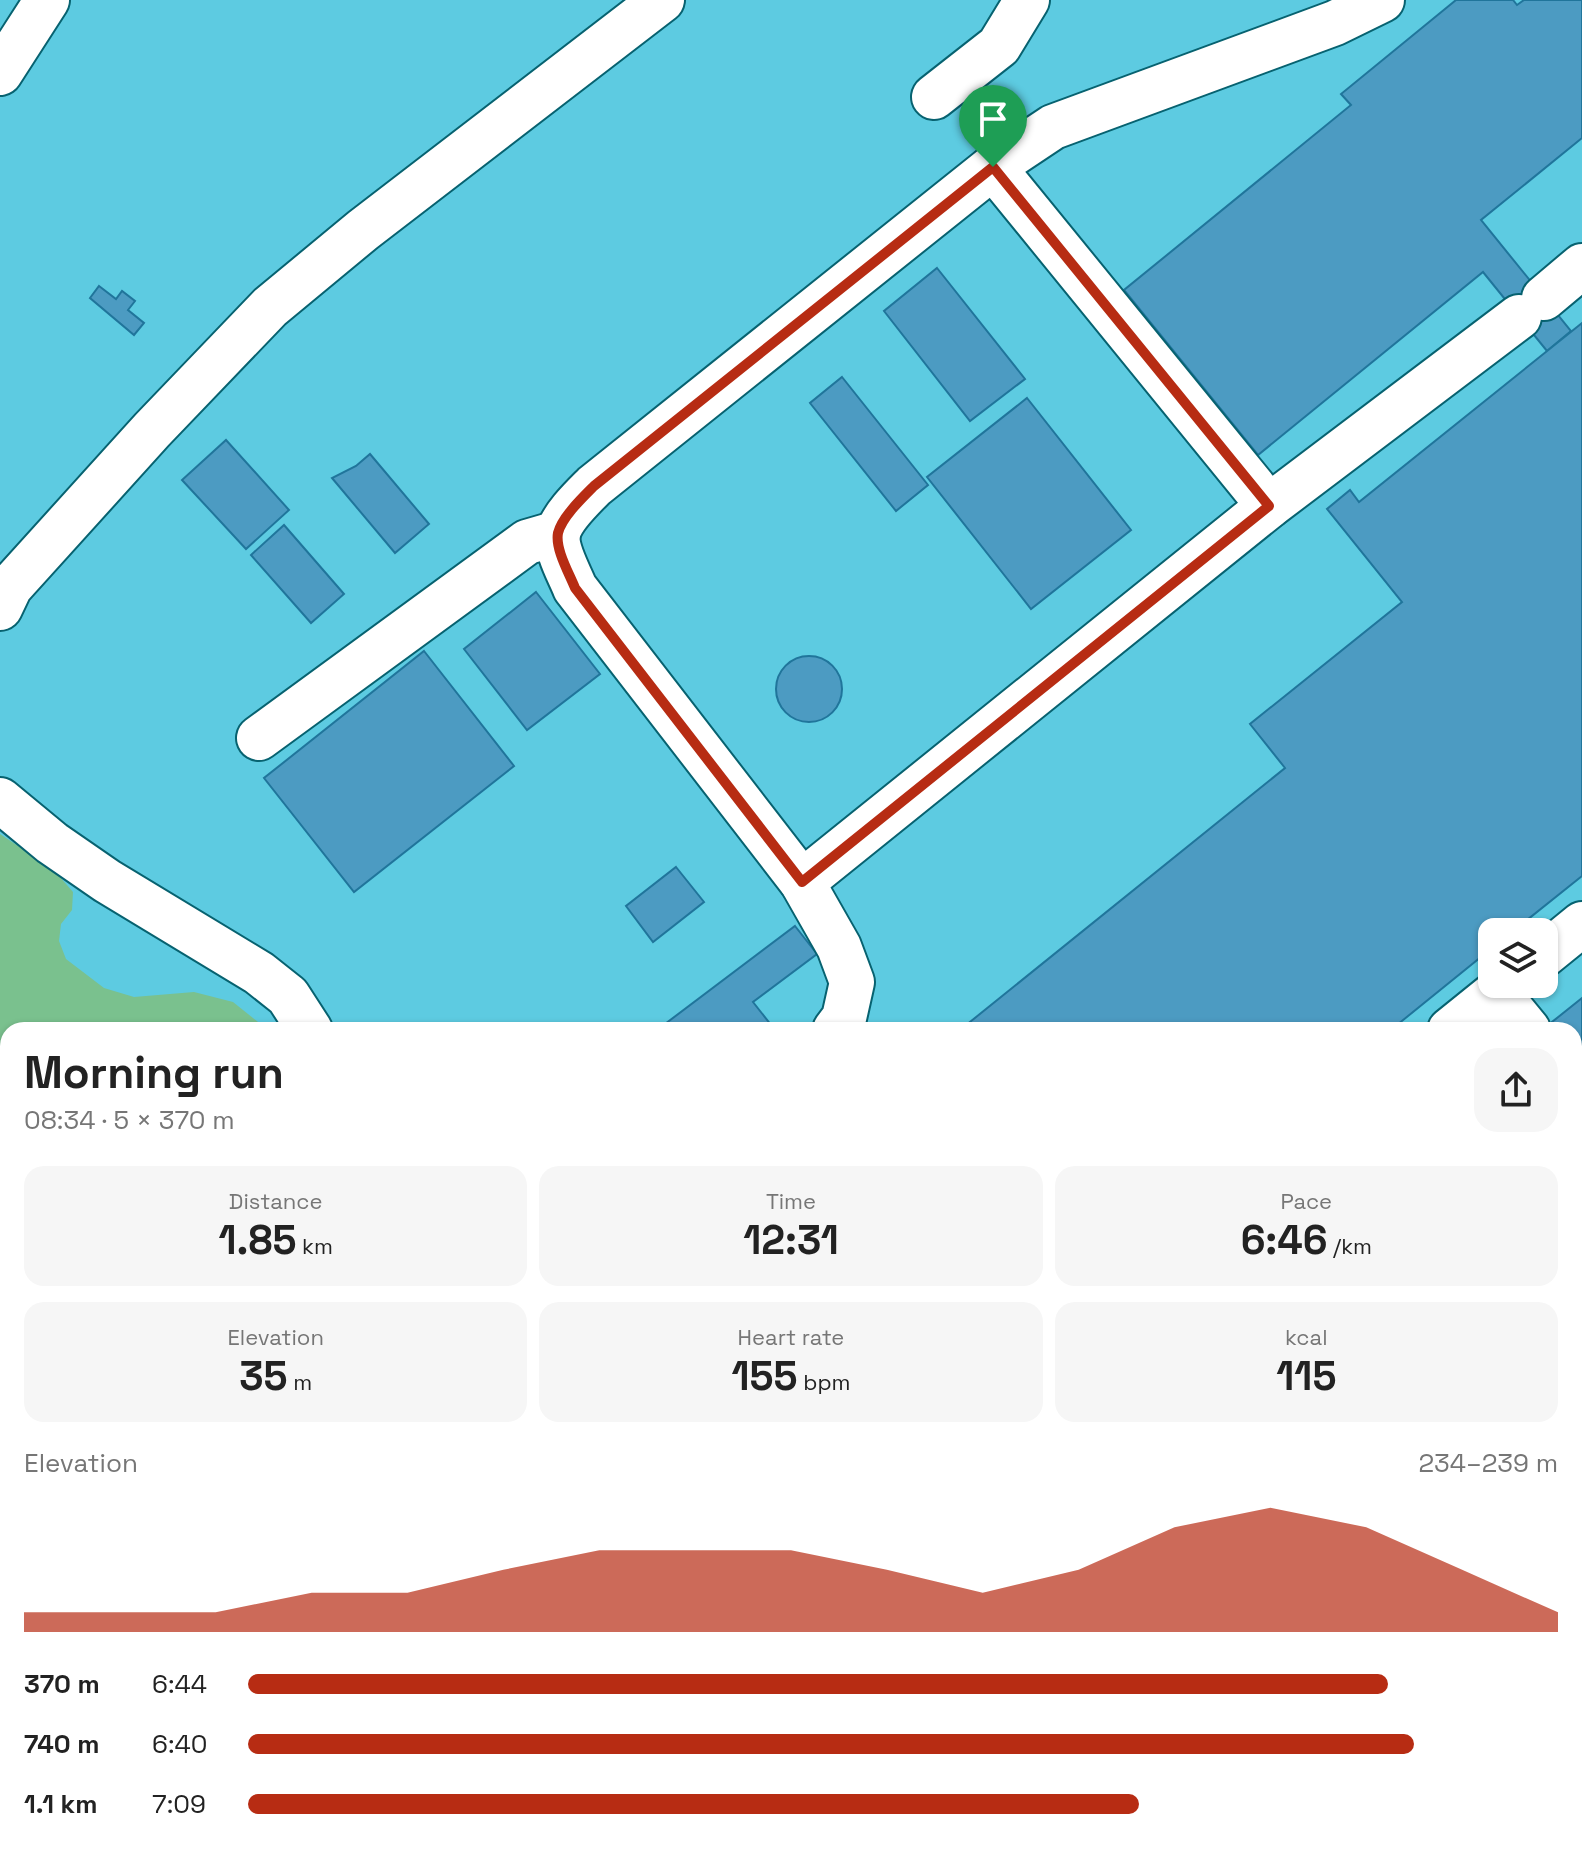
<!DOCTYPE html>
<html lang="en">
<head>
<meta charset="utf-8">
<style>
	:root { --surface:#fff; --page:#f6f6f6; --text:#222; --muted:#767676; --accent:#b72c13 }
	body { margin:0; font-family:"Space Grotesk",sans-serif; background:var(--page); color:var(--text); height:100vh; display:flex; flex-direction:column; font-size:30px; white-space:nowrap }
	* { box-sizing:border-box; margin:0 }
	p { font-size:26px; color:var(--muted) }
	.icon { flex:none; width:44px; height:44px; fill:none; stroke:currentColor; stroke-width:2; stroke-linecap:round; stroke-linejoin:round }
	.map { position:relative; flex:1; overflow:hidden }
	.side { position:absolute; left:0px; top:1022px; width:1582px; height:830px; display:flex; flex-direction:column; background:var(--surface); border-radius:24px 24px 0 0; box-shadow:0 2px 6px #0004 }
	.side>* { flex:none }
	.tools { position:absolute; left:1478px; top:918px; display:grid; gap:16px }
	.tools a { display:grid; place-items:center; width:80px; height:80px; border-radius:16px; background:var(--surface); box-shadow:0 2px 6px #0004; font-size:40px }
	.pin { position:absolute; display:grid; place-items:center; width:68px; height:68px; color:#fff; margin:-82px -34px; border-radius:50% 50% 50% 0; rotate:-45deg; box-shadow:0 0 8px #0007 }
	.pin .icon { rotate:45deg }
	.round { display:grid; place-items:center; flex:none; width:84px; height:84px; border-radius:24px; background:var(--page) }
	.summary { display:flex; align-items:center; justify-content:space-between; height:136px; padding:0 24px }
	h1 { font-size:44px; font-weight:800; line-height:60px }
	.metrics { display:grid; grid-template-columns:repeat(3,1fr); gap:12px; height:136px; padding:8px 24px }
	.metrics div { display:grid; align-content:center; border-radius:20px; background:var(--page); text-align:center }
	.metrics b { font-size:40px; font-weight:800 }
	.metrics small { font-size:22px; font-weight:400 }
	.metrics p { font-size:22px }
	.chart { height:224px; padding:16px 24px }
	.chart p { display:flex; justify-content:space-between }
	.chart svg { width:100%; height:144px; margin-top:8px; fill:var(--accent); opacity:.7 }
	ul { padding:0 24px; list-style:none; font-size:26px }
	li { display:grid; grid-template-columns:128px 96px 1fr; align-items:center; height:60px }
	li i { height:20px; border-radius:10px; background:var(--accent) }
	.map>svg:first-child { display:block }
	.built { fill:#5dcbe1; fill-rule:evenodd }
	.green { fill:#7ac18e }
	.building { fill:#4c9bc2; stroke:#20759b; stroke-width:2 }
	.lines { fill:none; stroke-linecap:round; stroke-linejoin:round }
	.minor-casing { stroke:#076270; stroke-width:48 }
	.minor { stroke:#fff; stroke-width:44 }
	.route-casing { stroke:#fff; stroke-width:16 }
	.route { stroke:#b72c13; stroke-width:10 }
</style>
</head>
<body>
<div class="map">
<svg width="1582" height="1851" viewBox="0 0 1582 1851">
	<rect width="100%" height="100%" fill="#77daee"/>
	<path class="built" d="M0,0H1582V1851H0ZM1492,932H1544V984H1492ZM8,1030H1574V1844H8Z"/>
	<polygon class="green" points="0,834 53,869 73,892 72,910 61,924 59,941 66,959 104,988 134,997 194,992 233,1002 268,1030 8,1030 8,1323 0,1330"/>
	<g class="building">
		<polygon points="1456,0 1513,0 1517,5 1524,0 1582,0 1582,138 1481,220 1571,331 1547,351 1483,272 1258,455 1124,290 1351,105 1341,94"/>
		<polygon points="937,268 1025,379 970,421 884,311"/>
		<polygon points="99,286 116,299 122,291 135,301 128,310 144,323 134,335 90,298"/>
		<polygon points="1582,323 1582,876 1512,932 1492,932 1492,948 1392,1029 1393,1030 960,1030 1285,768 1250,724 1402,602 1327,509 1350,490 1359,502"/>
		<polygon points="842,377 928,485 896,511 810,403"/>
		<polygon points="1027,398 1131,530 1031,609 927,477"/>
		<polygon points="226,440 289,510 246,549 182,480"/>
		<polygon points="370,454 429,524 395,553 332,478 356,466"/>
		<polygon points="284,525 344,594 311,623 251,555"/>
		<polygon points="536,592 600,674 527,730 464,649"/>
		<polygon points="424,651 514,766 354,892 264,778"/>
		<circle cx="809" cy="689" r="33"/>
		<polygon points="676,867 704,902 653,942 626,906"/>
		<polygon points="795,926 817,954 753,1002 775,1030 657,1030"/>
		<polygon points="1582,998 1582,1059 1574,1049 1574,1030 1559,1030 1552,1022"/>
		<polygon points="1574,1176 1582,1186 1582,1470 1574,1476"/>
		<polygon points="1582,1626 1582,1701 1574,1707 1574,1633"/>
		<polygon points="0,1768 8,1775 8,1844 36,1844 30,1851 0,1851"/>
		<polygon points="424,1844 942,1844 947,1851 430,1851"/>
	</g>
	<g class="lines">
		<g class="minor-casing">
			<g id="minor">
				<polyline points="0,73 47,0"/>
				<polyline points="934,97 999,46 1027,0"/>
				<polyline points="993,167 1269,506"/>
				<polyline points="1544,298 1582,266"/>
				<polyline points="0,608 10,587 152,430 270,307 363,230 662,0"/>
				<polyline points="259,738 527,542 558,533"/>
				<polyline points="0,800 52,843 107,881 259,973 288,996 310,1030"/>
				<polyline points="802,882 1269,506 1519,317"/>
				<polyline points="1544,955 1582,924"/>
				<polyline points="1497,992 1528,1030"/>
				<path d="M835,1030L844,1018L852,982L839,947L802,882L575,588C569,573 555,549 558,533C562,517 583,497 594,486L993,167L1053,127L1335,23L1382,0"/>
				<polyline points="1450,1030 1507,984"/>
				<polyline points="1574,1088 1582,1099"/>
				<polyline points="0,1509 8,1501"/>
				<polyline points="1574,1583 1582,1577"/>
				<polyline points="0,1699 8,1708"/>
				<polyline points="155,1844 162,1851"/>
				<polyline points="1235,1851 1244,1844"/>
			</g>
		</g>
		<use href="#minor" class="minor"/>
	</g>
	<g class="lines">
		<g class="route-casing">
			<path id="route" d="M993,167L1269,506L802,882L575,588C569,573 555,549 558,533C562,517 583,497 594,486Z"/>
		</g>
		<use href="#route" class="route"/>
	</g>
</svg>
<div class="tools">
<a><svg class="icon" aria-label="layers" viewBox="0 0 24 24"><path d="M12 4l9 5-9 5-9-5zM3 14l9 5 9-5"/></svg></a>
</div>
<div class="pin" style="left:993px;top:167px;background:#1e9e55"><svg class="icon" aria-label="arrive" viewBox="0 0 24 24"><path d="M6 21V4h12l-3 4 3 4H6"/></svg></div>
<section class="side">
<div class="summary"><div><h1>Morning run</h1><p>08:34 · 5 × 370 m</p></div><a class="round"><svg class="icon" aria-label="share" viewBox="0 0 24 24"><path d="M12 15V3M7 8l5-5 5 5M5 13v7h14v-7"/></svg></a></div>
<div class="metrics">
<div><p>Distance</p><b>1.85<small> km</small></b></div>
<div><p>Time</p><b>12:31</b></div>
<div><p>Pace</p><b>6:46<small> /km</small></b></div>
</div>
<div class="metrics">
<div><p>Elevation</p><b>35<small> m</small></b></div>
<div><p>Heart rate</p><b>155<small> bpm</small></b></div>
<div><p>kcal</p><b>115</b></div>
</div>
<div class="chart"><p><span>Elevation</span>234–239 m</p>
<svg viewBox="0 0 160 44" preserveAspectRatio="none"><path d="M0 44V38L10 38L20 38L30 32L40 32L50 25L60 19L70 19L80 19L90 25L100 32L110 25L120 12L130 6L140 12L150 25L160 38V44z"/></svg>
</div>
<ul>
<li><b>370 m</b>6:44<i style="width:87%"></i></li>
<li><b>740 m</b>6:40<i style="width:89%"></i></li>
<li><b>1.1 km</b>7:09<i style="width:68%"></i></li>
</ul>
</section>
</div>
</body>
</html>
